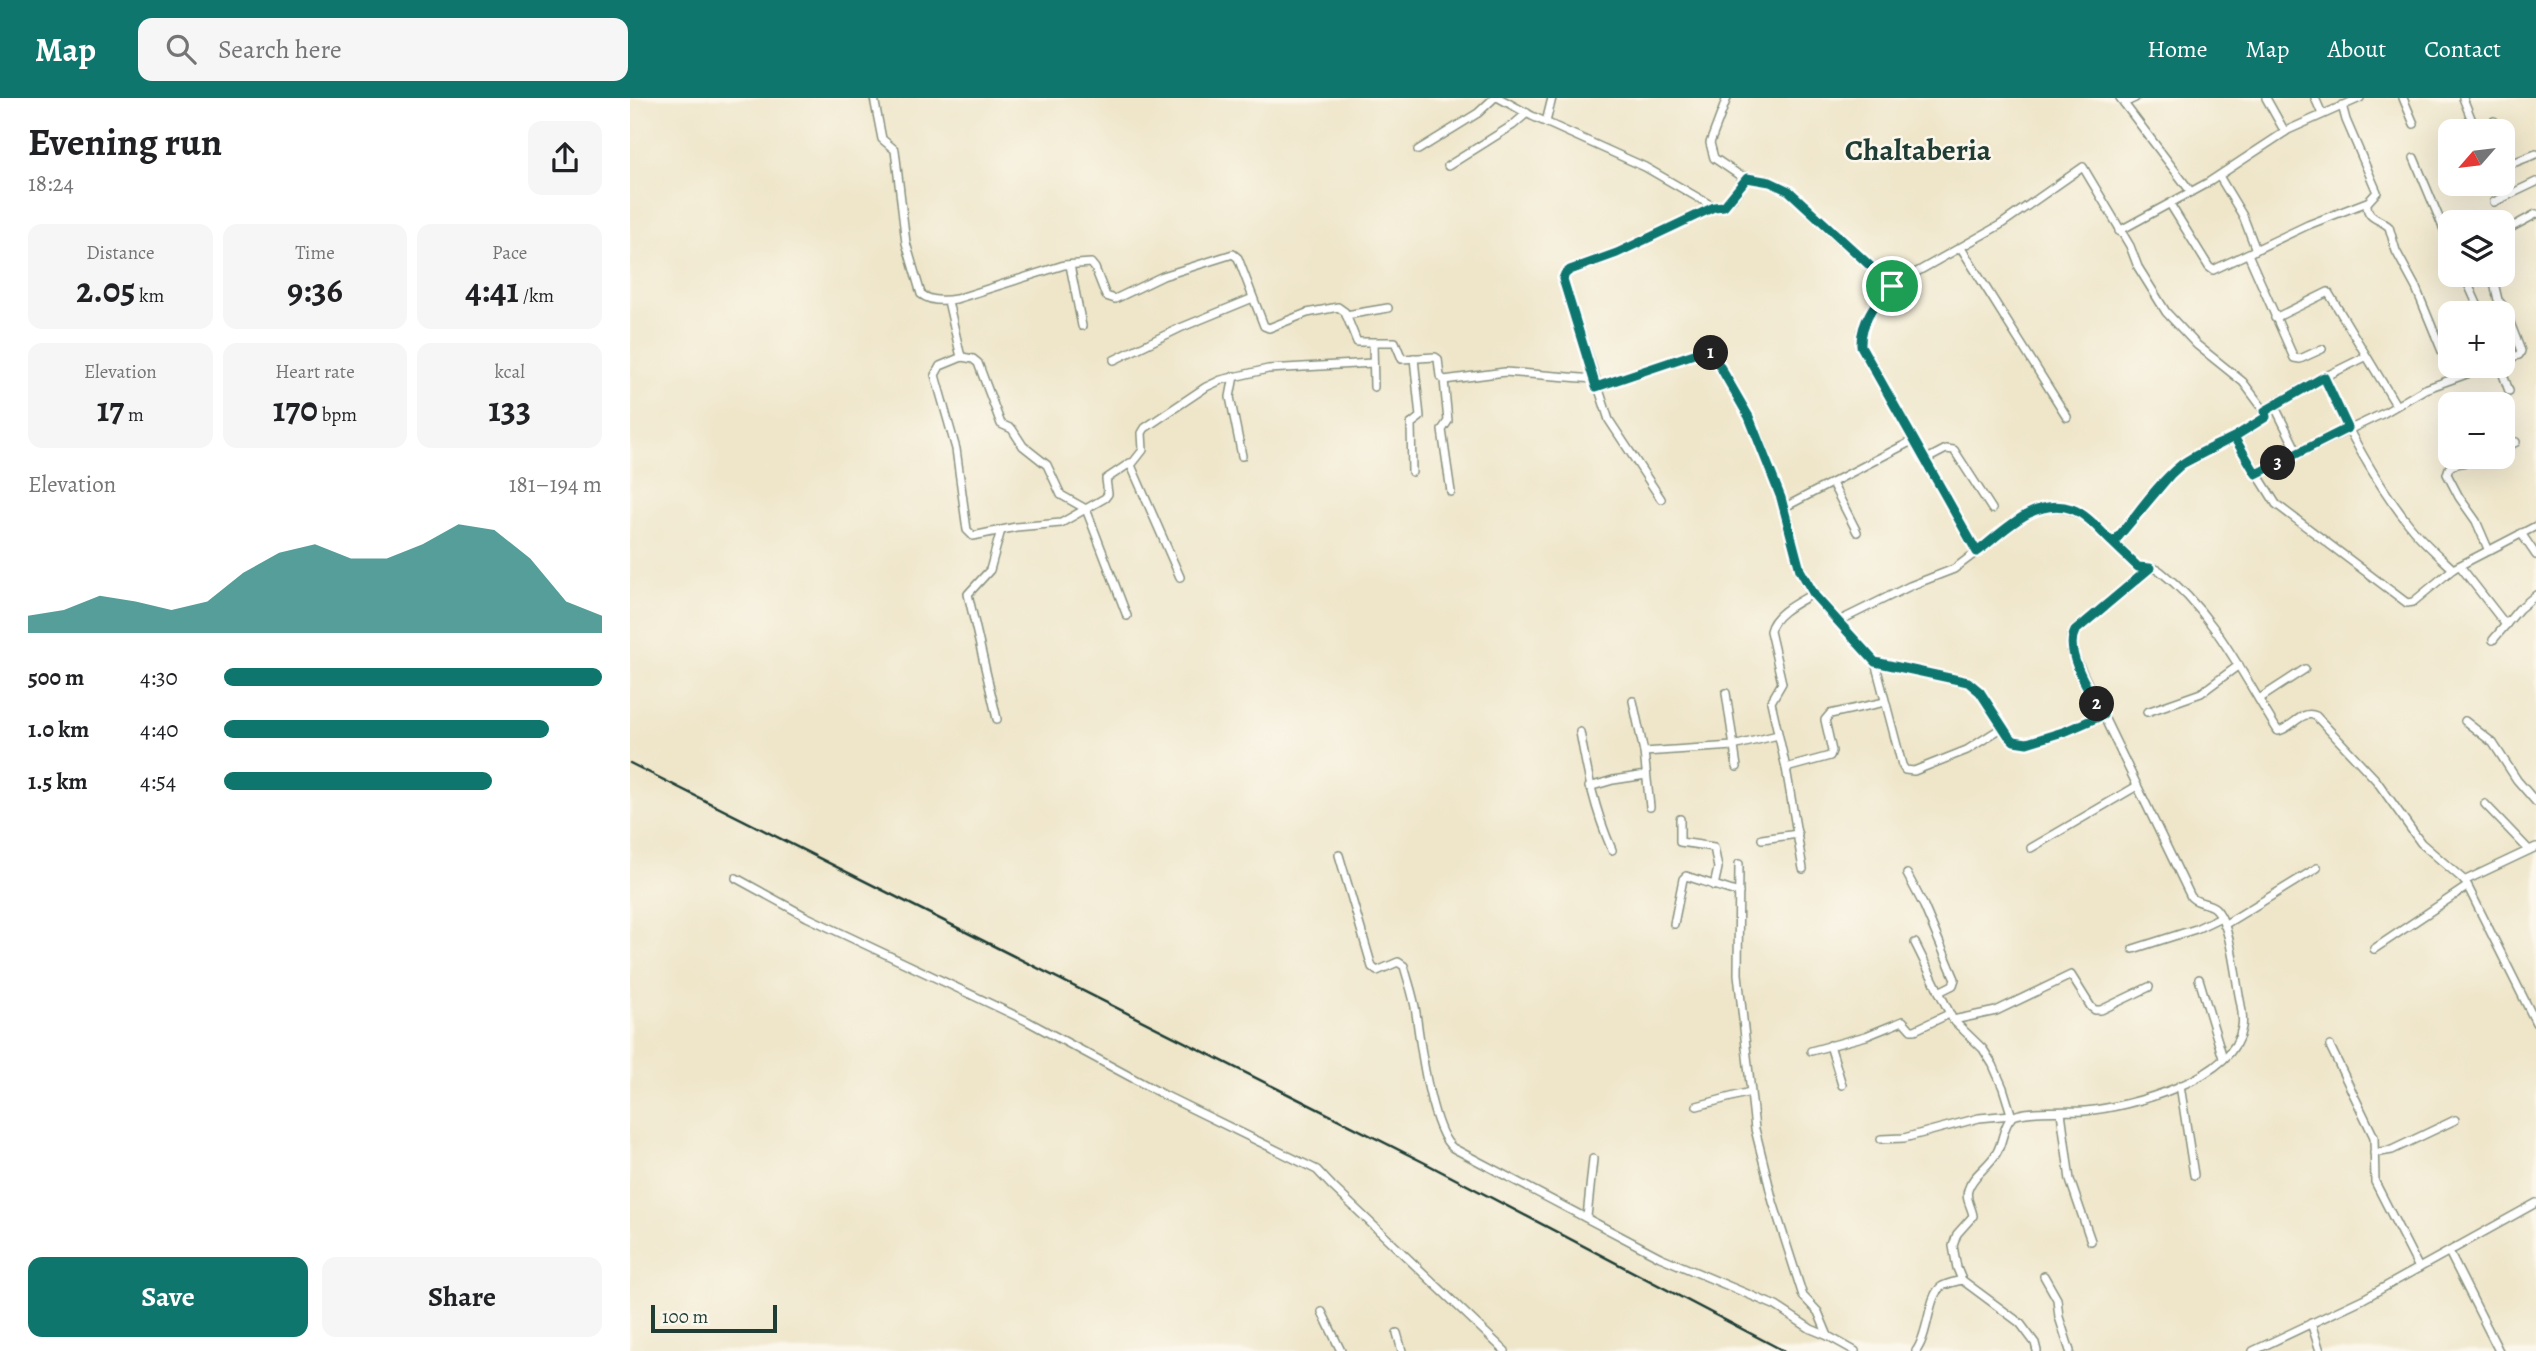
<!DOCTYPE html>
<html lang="en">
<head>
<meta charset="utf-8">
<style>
	:root { --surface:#fff; --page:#f6f6f6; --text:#202124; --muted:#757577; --accent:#0f766e }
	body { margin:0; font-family:Alegreya,serif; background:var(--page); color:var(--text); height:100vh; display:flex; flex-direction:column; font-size:26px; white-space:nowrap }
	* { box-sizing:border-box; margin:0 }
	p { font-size:23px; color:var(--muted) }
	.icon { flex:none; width:38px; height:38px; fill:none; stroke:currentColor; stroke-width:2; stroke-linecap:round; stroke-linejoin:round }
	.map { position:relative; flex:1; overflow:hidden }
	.side { display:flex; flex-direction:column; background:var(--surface); width:630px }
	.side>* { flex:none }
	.needle { width:46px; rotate:242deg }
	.tools { position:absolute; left:1808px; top:21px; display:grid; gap:14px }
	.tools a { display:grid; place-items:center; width:77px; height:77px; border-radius:14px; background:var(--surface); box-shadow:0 7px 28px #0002; font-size:35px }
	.scale { position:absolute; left:21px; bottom:18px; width:126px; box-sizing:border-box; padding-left:7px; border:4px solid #1f3d34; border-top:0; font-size:19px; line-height:24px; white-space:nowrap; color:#1f3d34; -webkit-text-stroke:5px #fbf7ec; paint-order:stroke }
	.pin { position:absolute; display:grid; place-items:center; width:60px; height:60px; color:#fff; margin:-30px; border:4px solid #fff; border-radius:50%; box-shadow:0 2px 7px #0007 }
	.km { position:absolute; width:35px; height:35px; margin:-18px; border-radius:50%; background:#222; color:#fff; font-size:19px; line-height:35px; text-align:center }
	.round { display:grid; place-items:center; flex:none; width:74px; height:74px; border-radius:14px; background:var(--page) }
	.overview { display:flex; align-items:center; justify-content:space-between; height:119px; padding:0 28px }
	h1 { font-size:38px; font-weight:700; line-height:52px }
	.metrics { display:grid; grid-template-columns:repeat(3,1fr); gap:10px; height:119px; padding:7px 28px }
	.metrics div { display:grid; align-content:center; border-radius:14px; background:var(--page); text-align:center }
	.metrics b { font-size:35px; font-weight:700 }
	.metrics small { font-size:19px; font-weight:400 }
	.metrics p { font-size:19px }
	.chart { height:196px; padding:14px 28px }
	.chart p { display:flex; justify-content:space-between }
	.chart svg { width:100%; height:126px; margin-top:7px; fill:var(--accent); opacity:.7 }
	.primary-button { display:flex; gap:14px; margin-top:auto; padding:14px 28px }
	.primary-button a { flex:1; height:80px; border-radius:14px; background:var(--accent); color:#fff; font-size:28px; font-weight:700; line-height:80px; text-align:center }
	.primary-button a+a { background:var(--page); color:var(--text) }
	ul { padding:0 28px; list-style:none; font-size:23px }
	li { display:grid; grid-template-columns:112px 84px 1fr; align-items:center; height:52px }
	li i { height:18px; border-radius:9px; background:var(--accent) }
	header { display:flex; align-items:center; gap:42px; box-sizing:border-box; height:98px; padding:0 35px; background:var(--accent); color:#fff }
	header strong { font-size:33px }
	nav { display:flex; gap:38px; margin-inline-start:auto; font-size:24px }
	.search { width:490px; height:63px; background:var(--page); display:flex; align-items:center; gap:18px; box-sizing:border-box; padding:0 24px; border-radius:14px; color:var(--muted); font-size:26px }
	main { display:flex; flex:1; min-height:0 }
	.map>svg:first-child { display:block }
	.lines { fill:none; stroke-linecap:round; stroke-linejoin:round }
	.street-casing { stroke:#87927f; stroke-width:10 }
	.street { stroke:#fff; stroke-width:7 }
	.rail { stroke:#1f3d34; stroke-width:2.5 }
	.route-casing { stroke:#fff; stroke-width:14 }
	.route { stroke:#0f766e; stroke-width:9 }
	.labels { text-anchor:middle; stroke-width:5; stroke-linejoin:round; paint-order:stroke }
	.quarter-label { font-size:30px; font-weight:bold; fill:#1f3d34; stroke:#fbf7ec }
</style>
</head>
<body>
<header>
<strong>Map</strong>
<div class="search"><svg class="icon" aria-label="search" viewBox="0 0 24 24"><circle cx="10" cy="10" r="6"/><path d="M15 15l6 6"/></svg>Search here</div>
<nav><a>Home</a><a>Map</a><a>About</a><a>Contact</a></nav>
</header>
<main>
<section class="side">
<div class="overview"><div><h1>Evening run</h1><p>18:24</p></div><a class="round"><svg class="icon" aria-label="share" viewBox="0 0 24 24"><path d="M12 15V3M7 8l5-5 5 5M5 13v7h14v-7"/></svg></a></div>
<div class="metrics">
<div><p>Distance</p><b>2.05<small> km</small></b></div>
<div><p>Time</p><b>9:36</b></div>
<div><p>Pace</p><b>4:41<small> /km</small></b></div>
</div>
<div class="metrics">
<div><p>Elevation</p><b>17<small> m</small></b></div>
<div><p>Heart rate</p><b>170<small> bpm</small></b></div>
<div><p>kcal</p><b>133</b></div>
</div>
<div class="chart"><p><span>Elevation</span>181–194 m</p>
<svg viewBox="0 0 160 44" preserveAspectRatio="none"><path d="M0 44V38L10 36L20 31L30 33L40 36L50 33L60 23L70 16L80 13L90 18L100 18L110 13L120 6L130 8L140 18L150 33L160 38V44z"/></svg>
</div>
<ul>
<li><b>500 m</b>4:30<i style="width:100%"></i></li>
<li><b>1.0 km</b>4:40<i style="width:86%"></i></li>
<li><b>1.5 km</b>4:54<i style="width:71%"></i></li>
</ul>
<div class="primary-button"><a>Save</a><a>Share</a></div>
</section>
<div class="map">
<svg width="1906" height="1253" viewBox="0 0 1906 1253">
	<rect width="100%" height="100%" fill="#fbf7ec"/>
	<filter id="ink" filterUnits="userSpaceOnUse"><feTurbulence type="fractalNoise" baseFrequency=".0143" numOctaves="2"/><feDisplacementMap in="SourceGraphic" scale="14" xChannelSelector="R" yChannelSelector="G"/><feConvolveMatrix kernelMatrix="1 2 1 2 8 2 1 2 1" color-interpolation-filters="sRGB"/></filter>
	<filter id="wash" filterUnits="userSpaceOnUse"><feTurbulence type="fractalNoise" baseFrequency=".00686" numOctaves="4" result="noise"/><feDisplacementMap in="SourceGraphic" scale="28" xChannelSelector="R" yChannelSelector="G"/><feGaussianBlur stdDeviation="1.57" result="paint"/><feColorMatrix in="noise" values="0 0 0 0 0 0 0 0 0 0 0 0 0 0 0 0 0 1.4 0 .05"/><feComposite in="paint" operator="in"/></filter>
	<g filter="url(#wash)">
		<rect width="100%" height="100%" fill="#efe6ca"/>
	</g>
	<g filter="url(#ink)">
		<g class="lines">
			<g class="street-casing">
				<g id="street">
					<path d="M244,0L252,41L265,52L276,145L291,196C301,204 315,203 326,201L434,167L461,165L465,170L476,198L485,201L533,178L603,156L608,160L634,228L639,230L677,215L708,209L715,214L727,244H765L772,261L805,259L808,261L810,278L814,282L875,274L964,281"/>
					<path d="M869,0L902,18L1015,69L1084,109C1101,109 1108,92 1117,80"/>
					<polyline points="1097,0 1080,45 1084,60 1109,77 1140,84 1159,93 1262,188"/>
					<polyline points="1490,0 1561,94"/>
					<polyline points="1636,0 1655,34"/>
					<polyline points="1685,0 1692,16"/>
					<polyline points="1773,0 1784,26"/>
					<polyline points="1833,0 1846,33"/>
					<polyline points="1494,5 1505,0"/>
					<path d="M1712,7L1716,22L1747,94L1737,105C1736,121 1749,120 1759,129L1766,153L1786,190L1823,280"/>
					<polyline points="1864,23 1868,33"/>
					<polyline points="916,24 922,0"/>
					<polyline points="1872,43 1883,65 1906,56"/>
					<polyline points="788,52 848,15 864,0"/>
					<polyline points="1784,60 1820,146"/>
					<polyline points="818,68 883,27 897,15"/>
					<polyline points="1589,78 1613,118 1626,152"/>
					<polyline points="1864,104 1906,84"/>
					<polyline points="1540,106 1579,169 1583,172 1678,127 1737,104"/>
					<polyline points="1872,131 1882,129 1906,116"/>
					<polyline points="1489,133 1579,84 1658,32 1730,0"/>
					<polyline points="1331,150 1437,319"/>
					<polyline points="1618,156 1664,260 1670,261 1692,251"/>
					<polyline points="440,167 452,228"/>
					<polyline points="1834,177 1851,215"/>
					<polyline points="1855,177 1864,185 1868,202 1874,209 1891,253 1889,257 1872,263"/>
					<polyline points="318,203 330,255 332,259 343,261 348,265 371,326 382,331 393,348 417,367 431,397 456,411 497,518"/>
					<polyline points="716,217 758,210"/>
					<polyline points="1645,220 1698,194 1766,307"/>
					<polyline points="743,245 744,289"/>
					<polyline points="332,259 310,268 305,277 326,351 337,432 343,438 386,429 431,425 475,400 478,396 476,381 500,365 550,479"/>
					<polyline points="484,262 550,230 623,200"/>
					<polyline points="1870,268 1879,293"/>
					<polyline points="604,278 600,299 612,358"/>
					<path d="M1694,279C1717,332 1745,384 1781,429C1793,444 1809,458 1823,471"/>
					<polyline points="814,282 818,323 812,332 821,394"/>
					<polyline points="966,289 1073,253 1080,254 1119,319 1151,400 1170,472 1185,498 1245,564 1338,584 1350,595 1378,637 1384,643 1397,645 1436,633 1473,617"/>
					<polyline points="1644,307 1668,355"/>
					<polyline points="1635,312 1674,289 1735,259"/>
					<polyline points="1604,339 1646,406 1777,505 1783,504 1823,471 1906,428"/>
					<polyline points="1872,351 1886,344"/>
					<polyline points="1858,359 1823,367 1819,370 1817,376 1829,399 1846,423 1859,453"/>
					<polyline points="1295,362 1316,351 1324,352 1362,411"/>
					<polyline points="502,366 513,352 512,335 515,330 576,289 591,282 638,271 743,265"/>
					<polyline points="782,374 781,326 790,319 784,260"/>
					<polyline points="1626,376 1754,315 1795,291 1859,268"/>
					<polyline points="1202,385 1227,434"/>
					<polyline points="1031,401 979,322 933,181 940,172 987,155 1084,109"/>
					<polyline points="1153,410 1284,342"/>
					<polyline points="1891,435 1906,457"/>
					<path d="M1347,454L1231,248V233L1247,203L1262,188L1370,127L1453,69L1500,148L1508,169L1536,214L1567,247L1613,284L1637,316C1617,341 1578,347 1552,366C1525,386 1505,419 1483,445"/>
					<polyline points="1830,468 1876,527"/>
					<path d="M1209,523L1280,488L1324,471L1398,415C1449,394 1472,437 1505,466C1513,473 1522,467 1530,473C1584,515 1612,576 1648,633C1662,631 1671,611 1686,618L1746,682L1791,745L1835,783L1906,925"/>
					<polyline points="1863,542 1889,511 1906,497"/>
					<polyline points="1245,564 1272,667 1275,672 1284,673 1337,652 1373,629"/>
					<polyline points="1096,595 1107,669"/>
					<polyline points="1629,601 1675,571"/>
					<polyline points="1003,603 1014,654 1020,709"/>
					<polyline points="1517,614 1571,595 1609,567"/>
					<polyline points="367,621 338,496 360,472 371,432"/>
					<polyline points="1835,623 1863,645 1887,682 1906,704"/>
					<path d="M950,634C958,678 964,710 982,752"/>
					<polyline points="1014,654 1103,648 1148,637"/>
					<polyline points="1156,670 1200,658 1202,653 1195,622 1200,616 1255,604"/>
					<polyline points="959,689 983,682 1016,677"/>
					<polyline points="1855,706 1899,752"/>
					<polyline points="1050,721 1050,744 1084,749 1088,770 1084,788"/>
					<polyline points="1132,741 1168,736"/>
					<polyline points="1401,750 1507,688"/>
					<path d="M709,757L742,869L747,873L768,864L774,868C778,883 784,899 786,915C790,945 801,1033 823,1050L1030,1159L1146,1208L1181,1231L1198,1238"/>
					<polyline points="1109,766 1108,876 1125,1031 1134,1067 1143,1104 1173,1198 1188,1214 1198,1238 1225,1253"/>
					<path d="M1173,771L1156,670L1141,604L1152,585L1140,533C1144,515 1169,504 1184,495"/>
					<polyline points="1277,776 1294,808 1325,881 1323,887 1309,894"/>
					<polyline points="106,780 177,819 397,923 534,997 687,1072 702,1088 875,1253"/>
					<polyline points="1834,783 1906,749"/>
					<polyline points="1044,826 1053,781 1056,778 1109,795"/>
					<polyline points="1594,827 1687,770"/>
					<polyline points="1285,845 1323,922 1353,951 1363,967 1373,990 1382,1019"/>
					<polyline points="1503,851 1566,831 1591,819"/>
					<polyline points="1744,851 1838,788"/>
					<polyline points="1569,881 1593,960"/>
					<polyline points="1323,922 1366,913 1441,877 1461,909 1465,912 1471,912 1519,889"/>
					<polyline points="1200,947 1212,987"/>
					<polyline points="1700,948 1744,1039 1745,1084 1789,1170"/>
					<polyline points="1181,953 1236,938 1273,923 1281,932 1285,932 1319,916"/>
					<polyline points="1550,987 1564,1077"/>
					<polyline points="1067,1008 1120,994"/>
					<polyline points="1431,1014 1440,1082 1461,1143"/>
					<polyline points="1251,1041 1274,1040 1349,1020 1381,1017"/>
					<polyline points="1744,1055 1762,1052 1825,1022"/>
					<polyline points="957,1119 963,1061"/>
					<polyline points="1819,1154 1869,1253"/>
					<polyline points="1414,1178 1427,1201 1429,1219 1440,1253"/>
					<polyline points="692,1214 711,1253"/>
					<polyline points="1681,1225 1690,1253"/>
					<polyline points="767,1235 772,1253"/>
					<path d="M1286,1253C1299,1236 1298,1198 1311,1189C1317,1185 1325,1184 1332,1182"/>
					<path d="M1407,1253L1405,1245L1390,1225L1332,1182L1327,1170L1323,1148L1327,1136L1343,1118C1342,1109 1335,1102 1338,1092C1342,1077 1360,1068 1367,1054C1373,1044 1373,1028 1381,1020C1390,1011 1441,1014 1455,1013C1499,1009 1604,982 1612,929C1614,919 1611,907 1609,897C1605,876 1600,824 1585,810C1578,804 1568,806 1561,799L1442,553L1441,540L1445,533L1520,470"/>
					<polyline points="1623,1253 1733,1201 1906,1105"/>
				</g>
			</g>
			<use href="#street" class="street"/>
			<polyline class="rail" points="0,665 795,1065 1154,1253"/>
		</g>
	</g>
	<g class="lines" filter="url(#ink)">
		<g class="route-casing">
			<path id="route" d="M1262,188L1159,93L1140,84L1117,80L1094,108L1084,109L987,155L940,172L935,176L933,181L966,289L1073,253L1080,254L1084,258L1119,319L1151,400L1170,472L1185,498L1245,564L1338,584L1350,594L1378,637L1384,643L1397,645L1436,633L1473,617C1462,597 1433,555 1445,533L1520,470L1508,469L1483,445L1540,377L1552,366L1604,339L1636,319L1635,313L1694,279L1718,330L1626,376L1604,339C1586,348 1567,355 1551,367C1525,388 1505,420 1483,445C1472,435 1457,416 1442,411C1405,398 1373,434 1347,454L1231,248C1230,225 1246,202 1262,188"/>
		</g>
		<use href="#route" class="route"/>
	</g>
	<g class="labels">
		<g class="quarter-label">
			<text x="1288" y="62">Chaltaberia</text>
		</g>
	</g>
</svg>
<div class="tools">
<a><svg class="needle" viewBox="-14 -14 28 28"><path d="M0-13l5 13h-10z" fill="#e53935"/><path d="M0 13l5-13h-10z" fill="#757577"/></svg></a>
<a><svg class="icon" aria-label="layers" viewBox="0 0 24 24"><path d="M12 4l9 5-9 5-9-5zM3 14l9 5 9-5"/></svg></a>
<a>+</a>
<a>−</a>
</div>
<div class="scale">100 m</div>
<div class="pin" style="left:1262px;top:188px;background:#1e9e55"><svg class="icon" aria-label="arrive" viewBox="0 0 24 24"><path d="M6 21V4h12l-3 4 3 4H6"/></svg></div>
<b class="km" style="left:1081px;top:255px">1</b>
<b class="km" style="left:1467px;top:606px">2</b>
<b class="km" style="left:1648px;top:365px">3</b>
</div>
</main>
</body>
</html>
